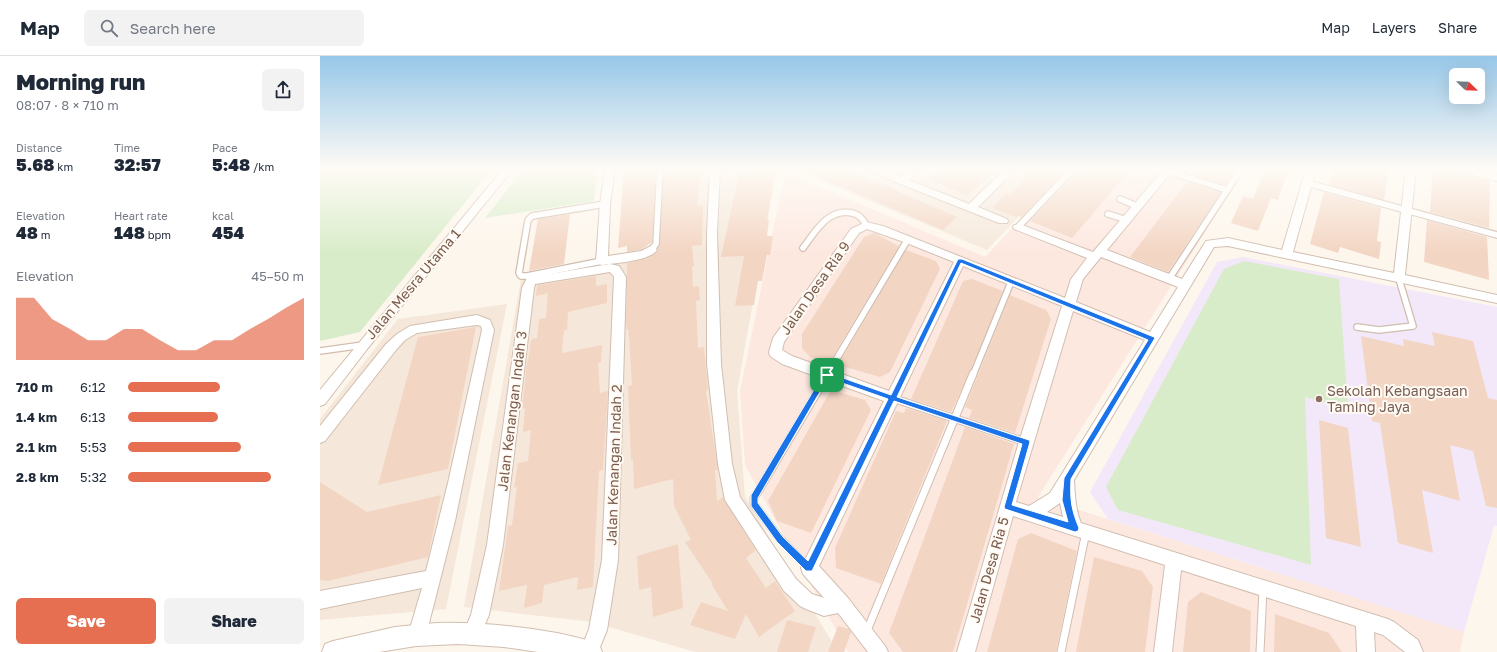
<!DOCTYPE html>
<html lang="en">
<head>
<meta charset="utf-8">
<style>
	:root { --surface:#fff; --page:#f2f2f3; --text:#1f2937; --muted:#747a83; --line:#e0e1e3; --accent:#e76f51 }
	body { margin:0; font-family:"Golos Text",sans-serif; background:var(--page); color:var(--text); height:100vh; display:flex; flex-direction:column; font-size:15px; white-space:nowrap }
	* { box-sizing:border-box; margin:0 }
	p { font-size:13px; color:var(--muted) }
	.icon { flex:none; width:22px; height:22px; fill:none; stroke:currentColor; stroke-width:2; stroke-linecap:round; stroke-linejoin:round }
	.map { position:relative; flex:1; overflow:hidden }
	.sheet { display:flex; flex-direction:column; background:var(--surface); width:320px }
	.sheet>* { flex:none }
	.needle { width:26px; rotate:113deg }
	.tools { position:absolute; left:1129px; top:12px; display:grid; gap:8px }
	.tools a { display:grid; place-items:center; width:36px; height:36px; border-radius:6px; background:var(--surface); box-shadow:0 4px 16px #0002; font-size:20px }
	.pin { position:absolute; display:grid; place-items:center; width:34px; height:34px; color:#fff; margin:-17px; border-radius:8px; box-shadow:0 2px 6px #0006 }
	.round { display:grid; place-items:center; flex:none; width:42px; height:42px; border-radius:6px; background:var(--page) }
	.overview { display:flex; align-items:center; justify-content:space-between; height:68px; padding:0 16px }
	h1 { font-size:22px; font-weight:800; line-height:30px }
	.figures { display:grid; grid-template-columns:repeat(3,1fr); gap:6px; height:68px; padding:4px 16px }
	.figures div { display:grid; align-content:center }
	.figures b { font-size:17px; font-weight:800 }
	.figures small { font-size:11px; font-weight:400 }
	.figures p { font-size:11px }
	.chart { height:112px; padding:8px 16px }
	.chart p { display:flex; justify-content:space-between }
	.chart svg { width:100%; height:72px; margin-top:4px; fill:var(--accent); opacity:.7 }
	.primary-button { display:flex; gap:8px; margin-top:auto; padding:8px 16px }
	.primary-button a { flex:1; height:46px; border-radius:6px; background:var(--accent); color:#fff; font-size:16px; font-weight:800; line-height:46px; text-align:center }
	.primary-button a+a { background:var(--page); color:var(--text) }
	ul { padding:0 16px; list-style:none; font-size:13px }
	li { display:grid; grid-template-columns:64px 48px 1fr; align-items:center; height:30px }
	li i { height:10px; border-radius:5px; background:var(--accent) }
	header { display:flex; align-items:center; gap:24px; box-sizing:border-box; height:56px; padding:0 20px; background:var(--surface); border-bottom:1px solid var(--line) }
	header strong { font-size:19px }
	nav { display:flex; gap:22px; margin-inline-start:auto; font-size:14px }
	.search { width:280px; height:36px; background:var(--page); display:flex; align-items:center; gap:10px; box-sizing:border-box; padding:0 14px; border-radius:6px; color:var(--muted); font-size:15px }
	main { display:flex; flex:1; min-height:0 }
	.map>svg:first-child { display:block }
	.residential { fill:#f5e8da }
	.commercial { fill:#fde8e0 }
	.education { fill:#f3e8fa }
	.green { fill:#d8ecc9 }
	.building { fill:#f3d5c3 }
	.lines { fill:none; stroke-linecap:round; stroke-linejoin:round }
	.service-far1-casing { stroke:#d1beb0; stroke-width:8 }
	.service-casing { stroke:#d1beb0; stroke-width:9 }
	.minor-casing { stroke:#d1beb0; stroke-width:2 }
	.tertiary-casing { stroke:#d1beb0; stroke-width:2 }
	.service-far1 { stroke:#fff; stroke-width:5.5 }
	.service { stroke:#fff; stroke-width:7 }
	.minor { fill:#fff; fill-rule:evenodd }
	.tertiary { fill:#fff; fill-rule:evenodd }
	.route { fill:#1a73e8; stroke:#fff; fill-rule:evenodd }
	.education-dot { fill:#8d6e63; stroke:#fffaf3; stroke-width:1.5 }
	.labels { text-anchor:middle; stroke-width:4; stroke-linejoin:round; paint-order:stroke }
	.street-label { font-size:14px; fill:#7a5c4d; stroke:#fffaf3 }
	.education-label { font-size:14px; fill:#785e54; stroke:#fffaf3; text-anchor:start }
</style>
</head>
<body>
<header>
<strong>Map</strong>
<div class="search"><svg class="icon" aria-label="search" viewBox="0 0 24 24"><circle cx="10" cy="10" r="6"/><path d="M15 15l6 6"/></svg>Search here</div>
<nav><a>Map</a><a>Layers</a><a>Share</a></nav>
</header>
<main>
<section class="sheet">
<div class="overview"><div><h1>Morning run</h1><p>08:07 · 8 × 710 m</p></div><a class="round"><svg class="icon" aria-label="share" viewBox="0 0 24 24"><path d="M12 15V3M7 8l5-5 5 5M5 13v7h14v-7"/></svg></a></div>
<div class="figures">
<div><p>Distance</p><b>5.68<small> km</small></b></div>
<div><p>Time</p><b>32:57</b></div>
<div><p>Pace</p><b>5:48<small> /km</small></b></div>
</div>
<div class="figures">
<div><p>Elevation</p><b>48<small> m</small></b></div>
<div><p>Heart rate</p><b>148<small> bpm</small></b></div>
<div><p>kcal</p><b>454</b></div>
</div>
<div class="chart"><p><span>Elevation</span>45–50 m</p>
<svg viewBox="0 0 160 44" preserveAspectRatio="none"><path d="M0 44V6L10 6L20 19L30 25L40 32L50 32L60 25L70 25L80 32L90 38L100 38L110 32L120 32L130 25L140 19L150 12L160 6V44z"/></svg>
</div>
<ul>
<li><b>710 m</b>6:12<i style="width:52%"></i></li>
<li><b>1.4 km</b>6:13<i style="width:51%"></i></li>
<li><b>2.1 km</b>5:53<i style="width:64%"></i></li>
<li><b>2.8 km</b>5:32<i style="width:81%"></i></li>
</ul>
<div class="primary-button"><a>Save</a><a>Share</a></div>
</section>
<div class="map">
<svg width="1177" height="596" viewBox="0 0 1177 596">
	<rect width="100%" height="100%" fill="#fdf6ec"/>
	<g class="residential">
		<polygon points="344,113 457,113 417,335 425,441 518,596 375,596 272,566 144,551 201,223 337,196"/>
		<polygon points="473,113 744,113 667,194"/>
		<polygon points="187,248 126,553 0,564 0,363 78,263"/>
	</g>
	<polygon class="commercial" points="748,113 925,113 718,441 1144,576 1140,596 528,596 425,409 420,335 465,116 665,201"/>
	<polygon class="education" points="923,201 1177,251 1177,470 1174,470 1144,576 788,463 770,436 897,206"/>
	<g class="green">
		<polygon points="0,113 172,113 40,276 0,285"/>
		<polygon points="204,113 277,113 274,145 165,162"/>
		<polygon points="924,205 1019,223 1028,352 985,341 991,509 798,454 786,431 904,213"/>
	</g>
	<g class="building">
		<polygon points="304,113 336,113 332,186 321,194 307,196 307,190 298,192"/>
		<polygon points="344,113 381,113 377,150 383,149 382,189 372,190 374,210 372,210 373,231 379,230 380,244 376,245 378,292 384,291 388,334 386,335 398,414 395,414 397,445 403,441 436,494 426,502 446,532 455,525 475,555 439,581 426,558 415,583 370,569 381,546 408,555 392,529 393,528 365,486 371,484 354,450 353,423 314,433 313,403 311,404 309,354 308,330 312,329 309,281 308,273 306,273 307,207 328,202 338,194 340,188"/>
		<polygon points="431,113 455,113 447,164 449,164 447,180 453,180 450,199 447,199 442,225 438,225 434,249 415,250 424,200 401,201 419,118 430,118"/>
		<polygon points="480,113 519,113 533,120 536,118 559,128 561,127 580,135 579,136 637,161 623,174"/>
		<polygon points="621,113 677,113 647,140 609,123"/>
		<polygon points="713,113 738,113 745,115 702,161 698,160 696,161 673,152 686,137 690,139"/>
		<polygon points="765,113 811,113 752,182 710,165 754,119 758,120"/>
		<polygon points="876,113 916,113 905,129 872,118"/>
		<polygon points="945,113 969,113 958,144 951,142 938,175 911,167 923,140 933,143"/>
		<polygon points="1013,113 1069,113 1064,144 1009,129"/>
		<polygon points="1113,113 1135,113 1138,116 1170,125 1169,172 1110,156"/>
		<polygon points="867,126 901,136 848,216 810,201"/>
		<polygon points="1004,136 1061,152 1057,185 1061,186 1059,203 1020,191 1018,197 990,188"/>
		<polygon points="250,158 244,208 209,215 218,163"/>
		<polygon points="1107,164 1167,181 1169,224 1104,206"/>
		<polygon points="554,177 579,190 509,307 490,301 482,292 482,278 544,181"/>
		<polygon points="586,194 616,205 620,213 570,316 560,321 518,309"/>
		<polygon points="276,220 276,230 287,228 287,247 248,256 247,274 244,274 242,297 282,289 281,306 278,307 280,337 288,335 283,414 279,415 273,531 257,534 258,521 224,529 222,547 204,552 207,529 179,535 188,470 192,469 197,431 194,432 198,407 208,405 211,374 203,376 205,352 202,353 207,305 208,305 211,283 217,282 219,263 226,262 228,237 216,240 217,229"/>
		<polygon points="652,223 683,235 651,314 631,356 591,343 643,225"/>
		<polygon points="690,239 726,254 731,263 695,377 649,362 652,354 645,351"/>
		<polygon points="156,271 128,413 58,429 98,281"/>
		<polygon points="1112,276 1153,285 1168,342 1177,344 1177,452 1166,450 1153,395 1130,389 1140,445 1102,434 1113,497 1078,487 1060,367 1052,365 1041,280 1084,290 1083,283 1115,290"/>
		<polygon points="511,334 545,344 551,354 491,477 457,465 448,445"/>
		<polygon points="586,352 627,365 561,528 516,512 515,492 576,355 584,357"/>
		<polygon points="999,364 1028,372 1041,491 1006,482"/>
		<polygon points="645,371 694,388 633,596 583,596 569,577"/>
		<polygon points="0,426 47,456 121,439 108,501 8,525 0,524"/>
		<polygon points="711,477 757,495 736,596 667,596 698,483"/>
		<polygon points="358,488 363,552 333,561 331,531 319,534 317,500"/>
		<polygon points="774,501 822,515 833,531 825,596 756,596"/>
		<polygon points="881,536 931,555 930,596 863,596 868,546"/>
		<polygon points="955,558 1009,577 1022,596 954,596"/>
		<polygon points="467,564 496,571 488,596 457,596"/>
		<polygon points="518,570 529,573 531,576 524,596 508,596"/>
	</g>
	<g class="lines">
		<g class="service-far1-casing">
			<g id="service-far1">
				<polyline points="845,114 907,134"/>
				<polyline points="987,127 1177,179"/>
				<polyline points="800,143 819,151"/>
				<polyline points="788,158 807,164"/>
				<polyline points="698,171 753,113"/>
				<path d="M483,192C495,176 508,152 532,157C539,158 543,163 546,169"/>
				<polyline points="331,194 336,188 340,113"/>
				<polyline points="282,205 207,220 201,220 199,217 208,164 212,160 285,148"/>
				<polyline points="849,223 921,113"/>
				<polyline points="1037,271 1059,274 1093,270 1079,223"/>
				<polyline points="0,295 43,289"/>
				<polyline points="507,319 588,183"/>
				<polyline points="653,319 691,226"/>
			</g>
		</g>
		<g class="service-casing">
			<g id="service">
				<polyline points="572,342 706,386"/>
				<polyline points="489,512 460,483 434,448 434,442 508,318"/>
				<polyline points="546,577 653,318"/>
				<polyline points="741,596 766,476"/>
				<polyline points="940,596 943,533"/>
			</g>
		</g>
		<g class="minor-casing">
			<g id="minor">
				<polygon points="183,113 193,113 48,292 5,348 0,350 0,334"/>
				<path d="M285,113H295L290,148L288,200L321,195L331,190L335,191L337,194C330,205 295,207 282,209L278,208L276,205L280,148Z"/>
				<path d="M390,113H400L397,177L401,308L412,408L420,441L476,523L492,538L504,542L483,518L481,512L564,345L462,308L450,300L449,296L453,282L531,173L546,166L563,170L745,242L751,223L767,202L694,173L693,171L694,169H702L773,196L844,113H854L787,194L862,223L886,185L908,182L962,194L986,113H996L973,196L1074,217L1086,113H1096L1085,219L1177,239V247L908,190L894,191L754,424C755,439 755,452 761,467L1068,563L1074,566L1098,584L1103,596H1085L1063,579L1054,576L1055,596H1037L1036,570L861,514L852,596H834L845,509L693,460L655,596H637L699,386L742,250L643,210L499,510L528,542L565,590L568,596H548L518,557L504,560L486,553L480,550L464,535L405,444L398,408L387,308V177ZM547,173L584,186L634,206L569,335L472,300L462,294L464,286L539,177ZM781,201L858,231L830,276L756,246L763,223ZM753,255L825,284L730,437L709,450L696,446ZM740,447L743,461L727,456Z"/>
				<polygon points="548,113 562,113 581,121 589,113 600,113 589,124 649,148 685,113 696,113 658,151 687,163 688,165 687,167 679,167 578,127"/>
				<polygon points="1136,113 1154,113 1177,119 1177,125 1138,115"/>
				<polygon points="290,208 299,210 306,221 298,504 287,574 278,596 260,596 269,573 282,504 294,221 290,216 215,228 214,232 183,489 169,559 158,584 152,587 146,584 143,578 151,559 167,489 202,232 207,222 211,221"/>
				<polygon points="157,259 170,264 174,274 135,465 106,579 103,585 97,588 91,585 88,579 102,532 0,553 0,535 106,515 128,427 162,274 161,270 157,269 97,277 85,284 76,294 5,385 0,387 0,370 66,288 77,278 90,270"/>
			</g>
		</g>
		<g class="tertiary-casing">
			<path id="tertiary" d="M116,567C157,566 197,570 237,577C251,580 265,583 279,588L282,596H218L184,591L138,588L96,590L59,596H2L5,588L13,585L75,571Z"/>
		</g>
		<use href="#service-far1" class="service-far1"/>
		<use href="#service" class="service"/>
		<use href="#minor" class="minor"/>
		<use href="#tertiary" class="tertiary"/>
	</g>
	<linearGradient id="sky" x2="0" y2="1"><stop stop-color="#97c7e8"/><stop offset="0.57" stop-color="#fefbf6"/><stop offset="1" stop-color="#fefbf6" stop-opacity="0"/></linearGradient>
	<rect width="1177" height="197" fill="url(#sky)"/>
	<path class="route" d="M638,203H642L834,281L835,282L751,423C750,443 751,453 759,472L758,475L755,476L685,453L684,451L702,388L574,345L492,515H486L457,486L431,450V439L504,317H509L571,339ZM641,207L828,284L744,422L742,444L748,466L692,449L710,386L709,384L577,341ZM508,322L568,343L488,505L463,481L438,447V442Z"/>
	<circle class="education-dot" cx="999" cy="343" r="4"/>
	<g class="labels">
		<g class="street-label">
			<text transform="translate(93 228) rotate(-50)" y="5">Jalan Mesra Utama 1</text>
			<text transform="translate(495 232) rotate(-55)" y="5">Jalan Desa Ria 9</text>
			<text transform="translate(192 355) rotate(-83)" y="5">Jalan Kenangan Indah 3</text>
			<text transform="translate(294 409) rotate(-88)" y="5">Jalan Kenangan Indah 2</text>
			<text transform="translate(669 514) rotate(-74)" y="5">Jalan Desa Ria 5</text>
		</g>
		<g class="education-label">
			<text x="1007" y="340">Sekolah Kebangsaan<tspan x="1007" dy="16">Taming Jaya</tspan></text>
		</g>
	</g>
</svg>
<div class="tools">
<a><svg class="needle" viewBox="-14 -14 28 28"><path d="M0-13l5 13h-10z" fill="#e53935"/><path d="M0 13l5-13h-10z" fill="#747a83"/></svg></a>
</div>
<div class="pin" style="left:507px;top:319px;background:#1e9e55"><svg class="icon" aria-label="arrive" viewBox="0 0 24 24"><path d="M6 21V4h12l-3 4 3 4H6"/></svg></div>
</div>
</main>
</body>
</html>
